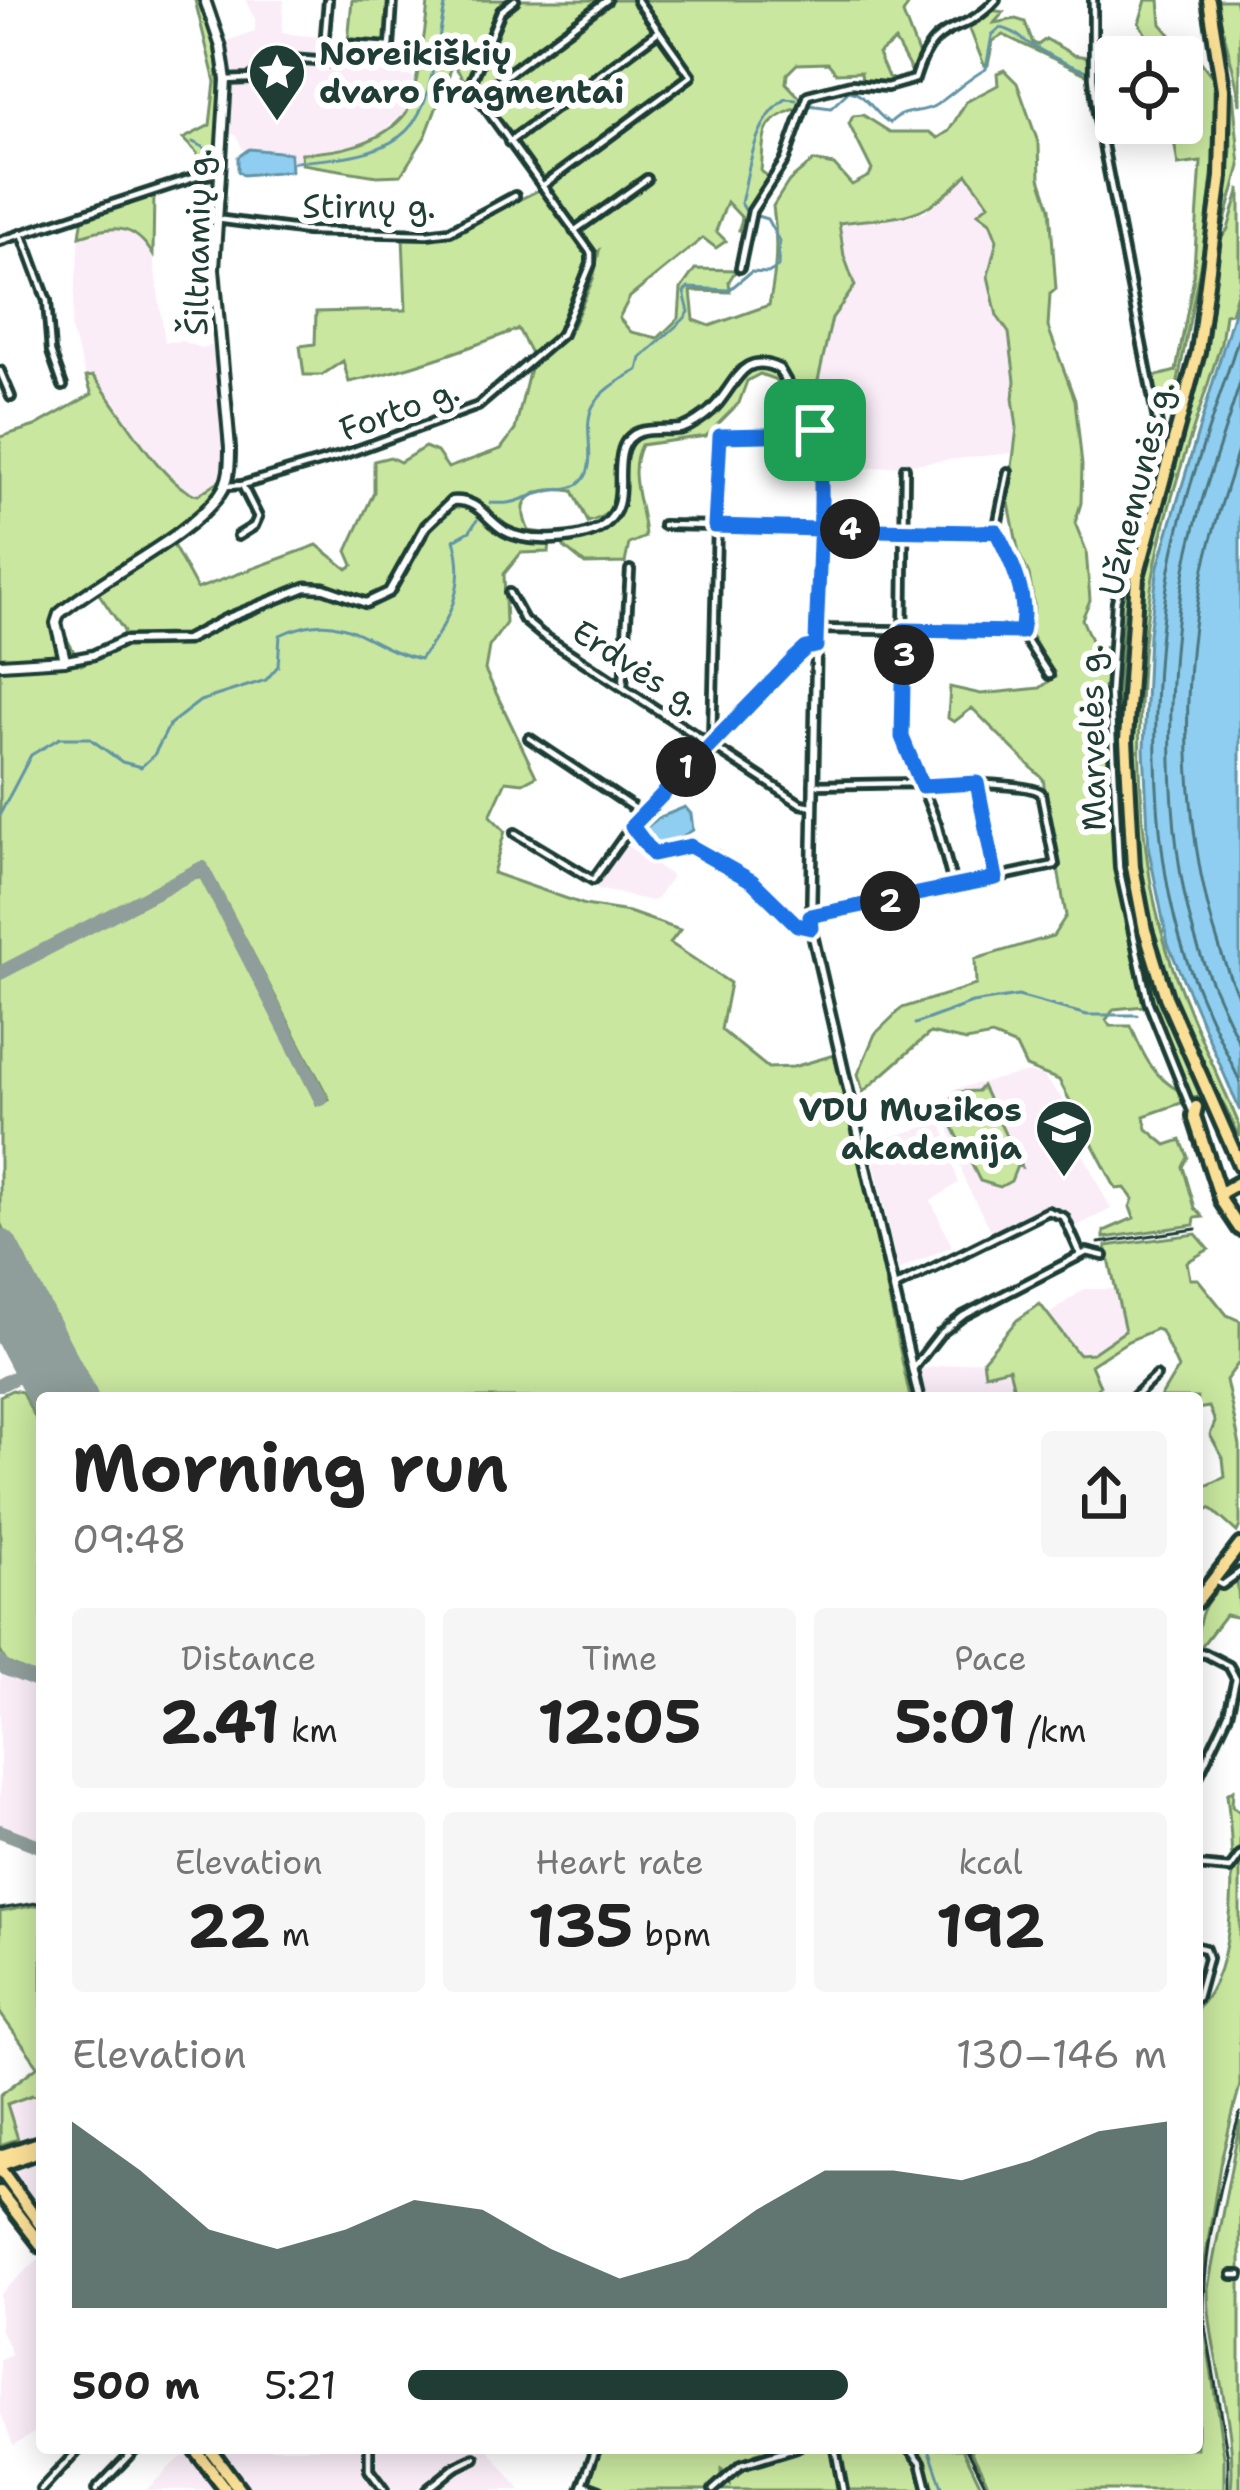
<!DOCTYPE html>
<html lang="en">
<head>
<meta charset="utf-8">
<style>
	:root { --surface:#fff; --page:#f6f6f6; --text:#222; --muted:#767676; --accent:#1f3d34 }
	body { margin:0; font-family:"Shantell Sans",sans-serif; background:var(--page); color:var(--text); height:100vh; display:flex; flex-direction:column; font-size:45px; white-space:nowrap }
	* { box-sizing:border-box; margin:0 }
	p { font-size:39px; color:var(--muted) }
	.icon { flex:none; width:66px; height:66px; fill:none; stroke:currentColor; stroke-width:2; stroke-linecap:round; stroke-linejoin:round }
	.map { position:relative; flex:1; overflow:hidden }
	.details { position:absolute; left:36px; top:1392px; width:1167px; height:1062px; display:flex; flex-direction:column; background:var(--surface); border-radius:12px; box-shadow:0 6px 30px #0003 }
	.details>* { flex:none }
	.tools { position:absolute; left:1095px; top:36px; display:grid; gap:24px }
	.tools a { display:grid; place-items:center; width:108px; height:108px; border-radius:12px; background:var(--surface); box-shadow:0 6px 30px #0003; font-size:60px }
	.pin { position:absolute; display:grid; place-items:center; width:102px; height:102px; color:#fff; margin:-51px; border-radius:24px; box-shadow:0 6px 18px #0006 }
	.km { position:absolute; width:60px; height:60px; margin:-30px; border-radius:50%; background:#222; color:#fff; font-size:33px; line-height:60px; text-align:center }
	.round { display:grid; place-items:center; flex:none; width:126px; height:126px; border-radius:12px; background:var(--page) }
	.overview { display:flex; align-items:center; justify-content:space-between; height:204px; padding:0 36px }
	h1 { font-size:66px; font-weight:700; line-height:90px }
	.stats { display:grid; grid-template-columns:repeat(3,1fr); gap:18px; height:204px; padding:12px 36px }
	.stats div { display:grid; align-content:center; border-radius:12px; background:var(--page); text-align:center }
	.stats b { font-size:60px; font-weight:700 }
	.stats small { font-size:33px; font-weight:400 }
	.stats p { font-size:33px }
	.chart { height:336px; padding:24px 36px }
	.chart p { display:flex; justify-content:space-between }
	.chart svg { width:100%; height:216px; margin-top:12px; fill:var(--accent); opacity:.7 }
	ul { padding:0 36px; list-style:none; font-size:39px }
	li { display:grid; grid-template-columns:192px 144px 1fr; align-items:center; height:90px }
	li i { height:30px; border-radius:15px; background:var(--accent) }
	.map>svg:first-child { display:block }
	.built { fill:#faedf8 }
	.green { fill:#c9e79f; stroke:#74926a; stroke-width:3; fill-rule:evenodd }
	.water { fill:#8fcef0; stroke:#6294a5; stroke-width:3 }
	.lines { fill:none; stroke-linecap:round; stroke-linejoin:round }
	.shore { stroke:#4c777f; stroke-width:3 }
	.stream { stroke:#6294a5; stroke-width:3 }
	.taxiway { stroke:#8f9e9a; stroke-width:14 }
	.runway { stroke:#8f9e9a; stroke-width:36 }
	.minor-casing { stroke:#1f3d34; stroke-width:14 }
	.tertiary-casing { stroke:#1f3d34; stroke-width:15 }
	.secondary-casing { stroke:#1f3d34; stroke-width:16 }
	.primary-casing { stroke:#1f3d34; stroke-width:20 }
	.minor { stroke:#fff; stroke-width:4.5 }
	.tertiary { stroke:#fff; stroke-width:6 }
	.secondary { stroke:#fff; stroke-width:8 }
	.primary { stroke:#fadf96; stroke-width:10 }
	.rail { stroke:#1f3d34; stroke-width:3 }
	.route-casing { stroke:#fff; stroke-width:24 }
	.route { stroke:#1a73e8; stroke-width:15 }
	.labels { text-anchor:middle; stroke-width:12; stroke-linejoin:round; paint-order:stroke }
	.poi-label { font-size:33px; font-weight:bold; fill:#1f3d34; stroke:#fff; text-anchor:start }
	.street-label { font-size:33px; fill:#1f3d34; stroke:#fff }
</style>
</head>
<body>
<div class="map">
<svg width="1240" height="2490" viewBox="0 0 1240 2490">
	<rect width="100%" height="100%" fill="#fff"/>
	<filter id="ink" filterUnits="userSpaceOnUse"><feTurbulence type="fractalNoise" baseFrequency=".00833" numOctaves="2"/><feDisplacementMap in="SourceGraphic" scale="24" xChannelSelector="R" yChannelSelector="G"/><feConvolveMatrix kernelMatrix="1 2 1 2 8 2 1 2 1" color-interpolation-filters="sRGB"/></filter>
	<g filter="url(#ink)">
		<g class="built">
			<polygon points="245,0 284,0 282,33 329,38 327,66 414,77 408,111 382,132 337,153 302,153 302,164 292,165 290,153 244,152 236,135 227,133 230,84 224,42 255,31 255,19"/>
			<polygon points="967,174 989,204 990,222 997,240 994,255 997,316 1009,333 1015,381 1013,398 1017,428 1011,453 874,468 829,467 831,401 814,398 832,318 855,286 844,256 839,223 924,212"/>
			<polygon points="115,227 139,235 153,255 165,342 182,341 201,348 214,345 226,465 222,479 198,495 188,493 152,457 111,404 98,380 86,377 71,330 80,236"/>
			<polygon points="623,843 672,876 657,899 651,901 598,889 594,884"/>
			<polygon points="1028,1072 1043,1076 1071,1109 1088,1150 1083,1154 1111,1209 1075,1227 1066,1211 1052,1206 993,1234 966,1184 944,1110 954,1089"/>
			<polygon points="942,1122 958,1183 931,1201 952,1246 898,1270 870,1143"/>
			<polygon points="1084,1289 1118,1289 1125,1331 1092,1353 1078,1354 1049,1314"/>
			<polygon points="983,1360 985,1374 1009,1368 1016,1398 918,1398 912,1370"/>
			<polygon points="6,1662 42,1678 42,1842 0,1826 0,1682"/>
			<polygon points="32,2095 42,2098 42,2131 18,2139 7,2104"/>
			<polygon points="42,2156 42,2222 8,2172"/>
			<polygon points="42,2256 42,2428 13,2445 0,2411 0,2360 12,2355 0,2328 0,2294"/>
			<polygon points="212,2448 487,2448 521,2490 244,2490"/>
			<polygon points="187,2454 214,2490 146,2490 174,2463"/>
		</g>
		<g class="green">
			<path d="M195,0H201C224,65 220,101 215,168L197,172V153L183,139L210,125L215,82Z"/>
			<polygon points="352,0 389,0 389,46 348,42"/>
			<path d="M428,0H911L903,14L919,56L914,76L895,41L878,54L888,77L898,82L877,86L862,83L861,72L836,73L828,63L797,64L787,74L786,83L802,100L798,108C759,122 765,133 761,171L770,178L752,205L747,231L739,230L742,218L727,202L716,231L726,241L716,248L703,238L630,297L619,318L631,332L658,338L679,318L681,289L695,269L736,270L729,281L730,292L691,291L694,320L710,326L769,305C777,271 778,241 773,206L789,181L813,161L834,165L852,185L869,176L872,170L849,124L853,116L863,115L890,132H929L938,138L949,131L966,102L998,85L997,73L1004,70L1017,83L1039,145L1040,178L1050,208L1056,289L1050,294L1048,327L1075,400L1082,465L1081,503L1075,523L1086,550L1090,600L1082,619L1093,645L1114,648L1125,567L1165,449C1156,482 1144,514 1136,547C1110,656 1112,842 1142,950C1155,1000 1180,1047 1202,1095L1191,1098L1186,1090L1148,995L1137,953L1132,955L1145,1006L1114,1009L1106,1020L1110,1026H1131C1143,1055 1152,1076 1181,1092L1184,1102L1144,1116L1147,1129L1166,1145L1181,1140L1188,1157L1183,1167L1195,1208L1203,1217L1195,1218L1194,1225L1104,1238V1231L1134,1218L1130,1207L1133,1199L1125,1188L1116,1189L1059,1080L1026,1067L1016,1046L992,1036L966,1041L930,1033L863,1092L858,1074L875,1034L902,1008L976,985L975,959L1053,936L1066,916L1043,779L972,708L954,722L948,718L950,687L981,694L1040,688L1055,677L1031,635L1034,605L1029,574L1019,554L1008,498L1017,428L1013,398L1015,381L1009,333L997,316L988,276L997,240L990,222L978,213L989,204L967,174C921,223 902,215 839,223L844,256L855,286L832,318L814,398L809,402C788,378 777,352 742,365C723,384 717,414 686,425C665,432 640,417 624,436C601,465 640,508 588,522L573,491C543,487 511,492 529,531L551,534L549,552L521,553L504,574L506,623L489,647L485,670L536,776L523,783L506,781L490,816L505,831L493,873L585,905L629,912L680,930L670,943L730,983L721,1030L768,1068L793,1067L838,1054L910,1398H92L0,1223V978L191,877L201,878L207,884L317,1104L329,1099L205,863L0,969V437L35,426L92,394L86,377L93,376C116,402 165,491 198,495L222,479L211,498L167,534L197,589L317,545L347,569L353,565L347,551L374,492V461L390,457L400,462L425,447L437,452L448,468L501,449L515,430L530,368L572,328L593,279L599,251L592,257L568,325L534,359L518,329C461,351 408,370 349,382L343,361L322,375H304L300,346L315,344L316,312L406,310L403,237L445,236L541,189L453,64L426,135L401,175L377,176L302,164L301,153C336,153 382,144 406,113C416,99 427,20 428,0ZM97,591L124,631L117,648L81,665L61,628L60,618Z"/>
			<polygon points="1146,0 1159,0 1161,24 1180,46 1189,46 1214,79 1215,148 1205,240 1175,397 1166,403 1157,399 1153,377 1176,371 1193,282 1201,162 1178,165 1172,128 1186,125 1182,57 1123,55 1139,53 1151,43 1139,23"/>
			<path d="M1216,0H1235L1240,16V105C1235,69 1223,35 1216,0Z"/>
			<polygon points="990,10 1004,12 994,23 1016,19 1025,22 1033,43 1038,45 1046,39 1074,55 1087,57 1088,75 1003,35 993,41 988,65 984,65 969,27"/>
			<polygon points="1233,93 1240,166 1223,229 1231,150 1231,94"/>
			<path d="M1240,188V283L1231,313L1225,314L1221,343C1199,415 1171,488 1156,561C1133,675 1132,840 1167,950C1186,1011 1216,1069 1240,1127V1137C1216,1088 1189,1039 1170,988C1127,868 1120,688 1147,563C1163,488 1193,417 1207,342C1213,309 1216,276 1219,242L1228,229Z"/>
			<path d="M154,192L153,255C134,223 113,225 80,236L83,216Z"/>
			<path d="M765,365L777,370L791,395L774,379L760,374L747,381L739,403L706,436L641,445C626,475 644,507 645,537L629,544L625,563L585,564L564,547L563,541C659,533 603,469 635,439C649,426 674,434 691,428C721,417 728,387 749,367Z"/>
			<polygon points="982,1086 1021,1167 1017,1166 1011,1181 1000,1187 980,1181 946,1113 947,1105 957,1092 978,1091"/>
			<polygon points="1196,1234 1209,1249 1187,1262 1190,1279 1198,1279 1227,1315 1240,1321 1240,1361 1226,1380 1240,1446 1240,1526 1237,1532 1210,1508 1197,1519 1197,1485 1208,1485 1225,1477 1223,1458 1210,1435 1215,1422 1209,1407 1197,1409 1197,1398 1160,1398 1178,1368 1161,1331 1156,1329 1128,1341 1091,1365 1100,1386 1088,1398 1016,1398 1009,1368 985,1374 983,1360 1017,1320 1040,1304 1078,1354 1093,1353 1125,1331 1106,1246"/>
			<polygon points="12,1390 22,1392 42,1431 42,1678 6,1662 0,1651 0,1396"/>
			<path d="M1237,1576L1240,1618L1225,1615L1197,1652C1197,1614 1203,1597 1237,1576Z"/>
			<path d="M1233,1790L1232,1806L1240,1812V2085L1220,2165L1200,2293L1224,2457V2490H991L970,2448H1197V2009C1240,1966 1234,1853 1227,1794Z"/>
			<polygon points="42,1904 42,2098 32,2095 7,2104 18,2139 0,2145 0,2095 38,2066 0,2013 0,1912"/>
			<path d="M1240,2121V2490H1231C1238,2423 1208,2355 1208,2288Z"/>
			<polygon points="599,2448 781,2448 756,2454 725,2472 721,2469 721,2475 708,2490 609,2490 590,2481"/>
			<polygon points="808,2448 831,2448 839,2490 716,2490 725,2480 730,2484 729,2477 746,2465"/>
			<polygon points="840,2448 963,2448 983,2490 847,2490"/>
		</g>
		<g class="water">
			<polygon points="249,149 290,153 291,171 243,175 238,171 238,157"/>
			<polygon points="1240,292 1240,1111 1168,944 1149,851 1144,748 1149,634 1158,566"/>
			<polygon points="685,807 691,814 693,830 662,848 652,849 643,830 658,818"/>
		</g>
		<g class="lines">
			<g class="shore">
				<path d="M1240,333C1217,409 1184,490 1170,569C1150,678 1149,832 1180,939C1194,988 1219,1035 1240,1082"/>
				<path d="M1240,383C1221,444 1197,506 1185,569C1165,675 1164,830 1194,934C1205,973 1224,1009 1240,1045"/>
				<path d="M1240,444C1228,485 1213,526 1204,568C1175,704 1183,874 1240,1001"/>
			</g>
			<g class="stream">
				<polyline points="1154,57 1177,45"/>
				<path d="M808,105L831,108L849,91C867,94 875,115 890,123C904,107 921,115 936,105C954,93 967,79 986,69L992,35L1000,28C1015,30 1020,39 1033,46C1057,59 1089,79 1116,71"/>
				<polyline points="193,142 212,152"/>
				<path d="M294,162C432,153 423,121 446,0"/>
				<path d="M490,503C519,505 519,498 545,492C557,488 573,491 582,481C599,463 581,428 593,406C603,389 621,380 638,370L641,358L684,319L689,312L684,292L688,288L729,290L751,272L768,273L778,267L779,241L767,219L747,213L741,203C750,166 753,122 786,99L796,100"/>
				<path d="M0,814L31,755L60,738H89L122,762L141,767L154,755L170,724L200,701L266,680L278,666L280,635C345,604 365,648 420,659C449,624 468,583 454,540L470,531L477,520"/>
				<polyline points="915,1024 972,1003 1018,996 1087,1015 1137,1015"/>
				<polyline points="929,2448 943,2490"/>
			</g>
			<g class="taxiway">
				<polyline points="0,973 202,868 321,1099"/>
				<polyline points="0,1385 31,1369"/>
				<polyline points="0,1663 6,1669 42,1683"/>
				<polyline points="0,1831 42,1847"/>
			</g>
			<g class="runway">
				<polyline points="0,1247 80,1398"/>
				<polyline points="0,1310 46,1398"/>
			</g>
			<g class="minor-casing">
				<g id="minor">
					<polyline points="1093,0 1093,77 1097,114 1161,441 1134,526 1116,602 1110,693 1119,868 1148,1001 1192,1111"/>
					<polyline points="325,35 328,0"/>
					<polyline points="226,80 249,79 278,58 330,62 336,48 343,44 390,47 393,0"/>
					<polyline points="477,97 607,0"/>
					<polyline points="509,142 659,31"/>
					<polyline points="542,186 691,76 637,0"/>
					<polyline points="216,219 307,231 427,234 450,231 515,196"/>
					<polyline points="574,231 647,179"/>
					<polyline points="22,233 47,301 51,352 63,386"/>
					<polyline points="0,241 199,176 220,173"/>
					<path d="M740,268L752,211L785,160L808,95L851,84L887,87L915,79C935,14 960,40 996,0"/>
					<polyline points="0,371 11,397"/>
					<polyline points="1156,405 1178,415"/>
					<polyline points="905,468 902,737 937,824 954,888"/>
					<polyline points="1008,472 996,531 1020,590 1024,611 1021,632 1049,675"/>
					<polyline points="226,486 242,485 340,456 478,406 562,334 591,264 591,253 470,86 501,11 515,0"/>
					<polyline points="663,525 996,531"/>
					<polyline points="238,536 254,526 258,517 242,485"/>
					<polyline points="509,593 524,620 541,634 801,804 812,806"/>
					<polyline points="816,629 1020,632"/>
					<polyline points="623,687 630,570"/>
					<polyline points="529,738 641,813"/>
					<polyline points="712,741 719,438 726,434 808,434 816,431"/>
					<polyline points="977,783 996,878"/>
					<path d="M633,827L653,854C665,854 679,844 691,846C736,854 779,925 811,928"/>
					<polyline points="515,833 593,880 641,813 795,658 806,648 816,646"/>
					<path d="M812,916L1055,865L1041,793C1021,777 850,785 813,785"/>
					<polyline points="893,1288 1048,1211 1064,1217 1081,1255"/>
					<polyline points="912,1370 940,1334 963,1316 1087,1252 1104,1256"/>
					<polyline points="1133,1398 1156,1376"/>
					<polyline points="1215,1581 1222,1585 1240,1572"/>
					<polyline points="1197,1655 1204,1653 1229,1666 1236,1679 1228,1714 1197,1779"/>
					<polyline points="1197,1866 1230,1869 1240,1855"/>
					<polyline points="1197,1947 1205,1949 1208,1958 1197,1998"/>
					<polyline points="1232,2275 1240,2275"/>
					<polyline points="369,2448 369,2470 384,2490"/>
					<polyline points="835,2448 843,2490"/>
					<polyline points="910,2448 921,2462 928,2490"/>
					<polyline points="584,2484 600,2490"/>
					<polyline points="41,2490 80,2448"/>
					<polyline points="96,2490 136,2448"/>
					<polyline points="427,2490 454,2468 475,2458"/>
					<polyline points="581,2490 596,2448"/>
					<polyline points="713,2490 741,2465 797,2448"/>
				</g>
			</g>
			<g class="tertiary-casing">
				<path id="tertiary" d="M66,660L93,655L123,641L186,640L226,619L306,587L324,588L366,603L389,592L426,526L452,501C479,499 485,519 505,531C528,544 582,541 603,526C631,504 614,476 623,449C632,423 660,432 680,429C689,427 696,422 704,416C735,395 737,347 779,369L820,440L811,928L919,1398"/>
			</g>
			<g class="secondary-casing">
				<path id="secondary" d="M0,664L65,660L56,623L59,614C104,575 186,540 220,494C230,480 230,464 230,448L214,269L226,80L221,47L205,0"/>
			</g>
			<g class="primary-casing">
				<g id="primary">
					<polyline points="1209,0 1223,89 1221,177 1198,352 1137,577 1126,740 1133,867 1145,930 1166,997 1240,1165"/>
					<polyline points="1196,1107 1194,1116 1222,1202 1240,1229"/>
					<polyline points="1219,1194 1240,1182"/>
					<polyline points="1197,1601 1240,1545"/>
					<polyline points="0,2156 42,2142"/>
					<polyline points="0,2165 42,2150"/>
					<polyline points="0,2169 42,2227"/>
					<polyline points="0,2192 42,2246"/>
					<polyline points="194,2448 226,2490"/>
					<polyline points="209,2448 240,2490"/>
				</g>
			</g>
			<use href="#minor" class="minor"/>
			<use href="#tertiary" class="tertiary"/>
			<use href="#secondary" class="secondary"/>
			<use href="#primary" class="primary"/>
			<g class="rail">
				<polyline points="1099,1243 1196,1229"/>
				<polyline points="0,1909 42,1902"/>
				<polyline points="967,2448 988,2490"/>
				<path d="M1228,2490V2458L1204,2316C1203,2248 1221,2177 1240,2113"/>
			</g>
		</g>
	</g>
	<g class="lines" filter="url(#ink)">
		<g class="route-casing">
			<path id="route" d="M815,430C828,457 816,606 816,646L806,648L795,658L632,826L653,854L690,846L752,881L797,925L811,928L810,916L996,878L977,783L922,786L902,737L904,630L1021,632C1029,597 1012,562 996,531L978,532L825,529H818L715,526L720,436L808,434L815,430"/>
		</g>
		<use href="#route" class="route"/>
	</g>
	<defs>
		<g id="sight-pin" transform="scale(3)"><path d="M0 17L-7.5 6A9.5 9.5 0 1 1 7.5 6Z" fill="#1f3d34" stroke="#fff"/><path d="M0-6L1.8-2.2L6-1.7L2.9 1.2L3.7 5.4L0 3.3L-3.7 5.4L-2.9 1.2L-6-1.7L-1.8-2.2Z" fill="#fff"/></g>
		<g id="university-pin" transform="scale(3)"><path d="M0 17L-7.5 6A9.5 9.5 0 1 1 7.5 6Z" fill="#1f3d34" stroke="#fff"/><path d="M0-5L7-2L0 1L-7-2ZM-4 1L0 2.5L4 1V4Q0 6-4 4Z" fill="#fff"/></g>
	</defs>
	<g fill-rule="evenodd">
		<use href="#sight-pin" x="277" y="72"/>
		<use href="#university-pin" x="1064" y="1128"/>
	</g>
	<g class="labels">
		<g class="poi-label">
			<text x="319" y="65">Noreikiškių<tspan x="319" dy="38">dvaro fragmentai</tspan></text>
			<text x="1022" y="1121" text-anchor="end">VDU Muzikos<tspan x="1022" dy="38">akademija</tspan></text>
		</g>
		<g class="street-label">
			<text x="369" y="218">Stirnų g.</text>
			<text transform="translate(197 242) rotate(-89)" y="12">Šiltnamių g.</text>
			<text transform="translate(399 409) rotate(-20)" y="12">Forto g.</text>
			<text transform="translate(1136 488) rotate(-76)" y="12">Užnemunės g.</text>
			<text transform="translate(637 667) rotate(33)" y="12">Erdvės g.</text>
			<text transform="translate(1092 738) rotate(-91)" y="12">Marvelės g.</text>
		</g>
	</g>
</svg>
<div class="tools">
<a><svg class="icon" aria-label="locate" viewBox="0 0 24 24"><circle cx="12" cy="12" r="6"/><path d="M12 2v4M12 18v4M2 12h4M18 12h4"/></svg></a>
</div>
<div class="pin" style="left:815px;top:430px;background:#1e9e55"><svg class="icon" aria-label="arrive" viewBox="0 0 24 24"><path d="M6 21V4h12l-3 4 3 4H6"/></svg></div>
<b class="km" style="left:686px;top:767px">1</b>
<b class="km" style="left:890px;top:901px">2</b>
<b class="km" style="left:904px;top:655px">3</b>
<b class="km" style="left:850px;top:529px">4</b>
<section class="details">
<div class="overview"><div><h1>Morning run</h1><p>09:48</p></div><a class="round"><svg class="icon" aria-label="share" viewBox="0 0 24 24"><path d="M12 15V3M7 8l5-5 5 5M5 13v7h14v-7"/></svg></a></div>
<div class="stats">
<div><p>Distance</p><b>2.41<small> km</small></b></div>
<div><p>Time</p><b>12:05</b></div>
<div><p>Pace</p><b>5:01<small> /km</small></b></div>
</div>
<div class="stats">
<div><p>Elevation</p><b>22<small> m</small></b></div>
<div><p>Heart rate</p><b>135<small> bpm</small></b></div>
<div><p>kcal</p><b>192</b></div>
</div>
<div class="chart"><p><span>Elevation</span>130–146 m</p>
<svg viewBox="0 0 160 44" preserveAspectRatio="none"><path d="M0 44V6L10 16L20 28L30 32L40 28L50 22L60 24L70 32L80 38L90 34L100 24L110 16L120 16L130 18L140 14L150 8L160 6V44z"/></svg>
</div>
<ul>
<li><b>500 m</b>5:21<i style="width:58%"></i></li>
</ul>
</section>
</div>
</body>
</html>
